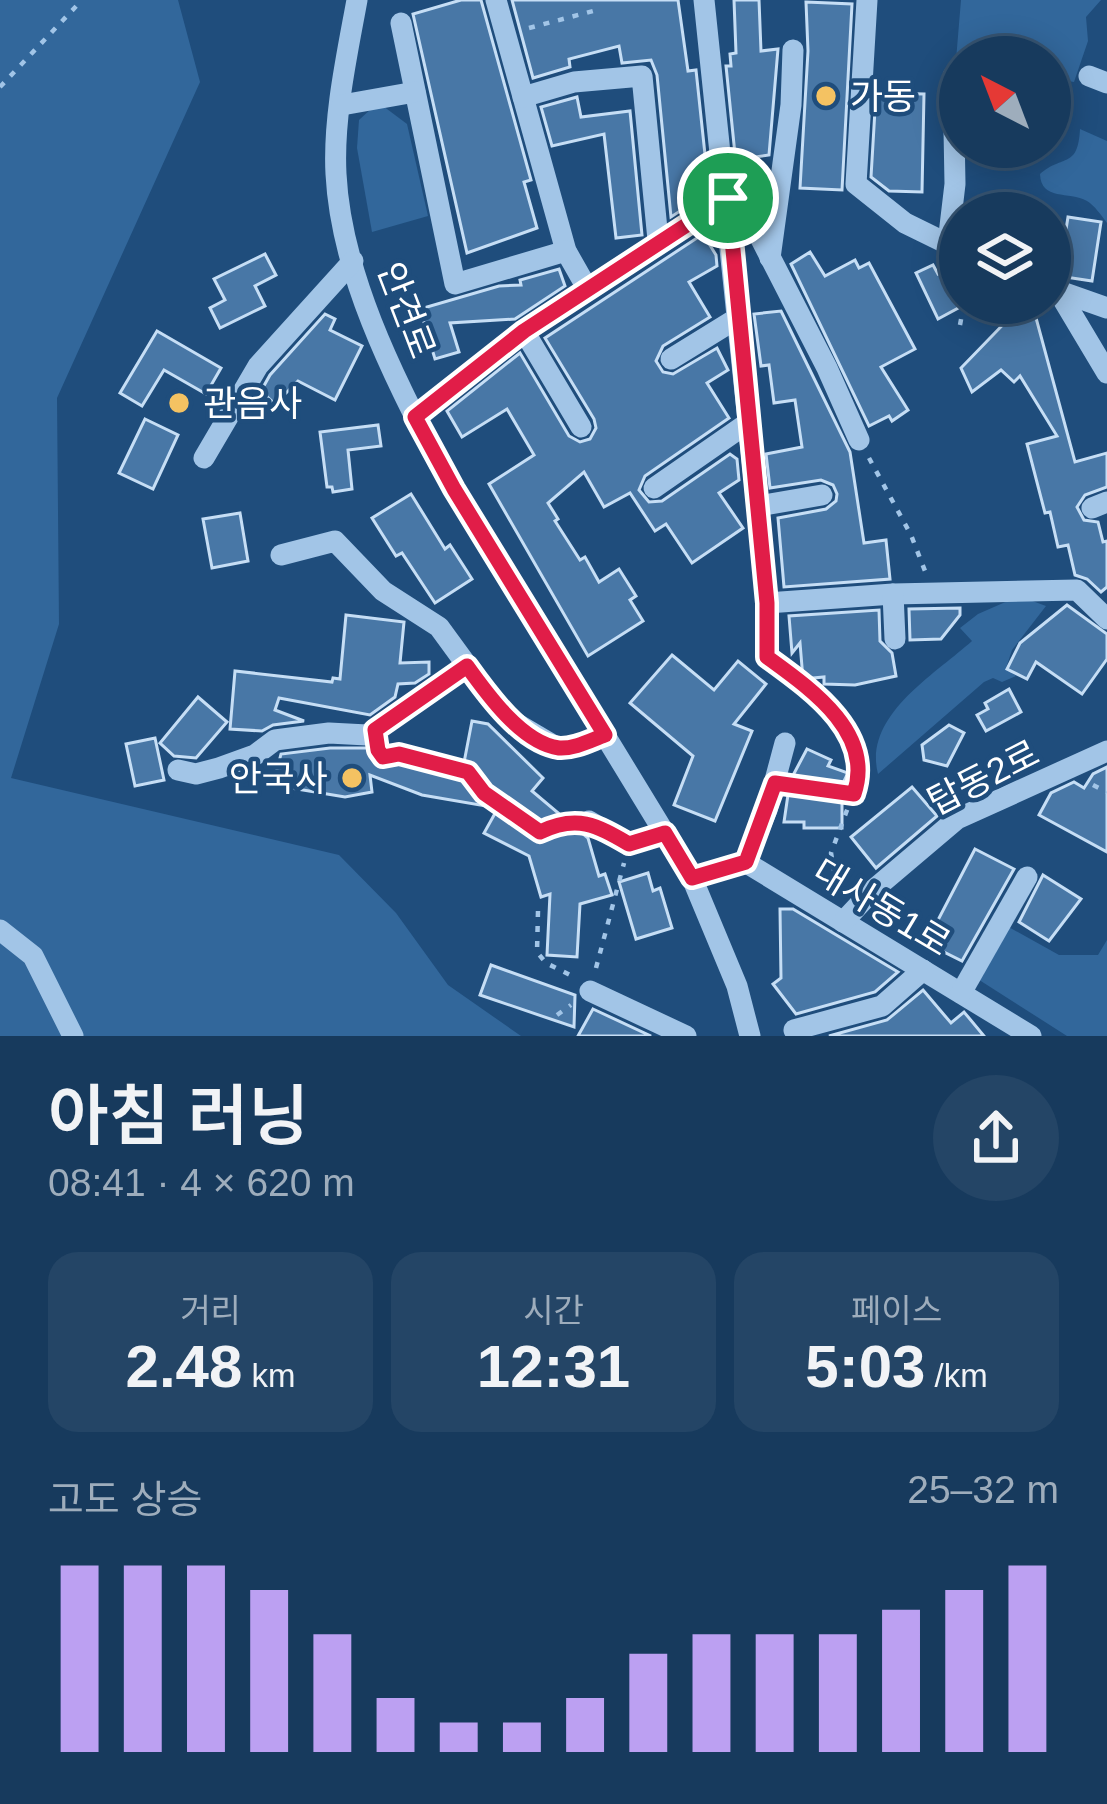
<!DOCTYPE html>
<html lang="ko">
<head>
<meta charset="utf-8">
<style>
	:root { --surface:#173a5d; --page:#244566; --text:#f1f3f6; --muted:#9eadbc; --line:#365472; --accent:#bca0f2 }
	body { margin:0; font-family:Arial,"Noto Sans KR",sans-serif; background:var(--page); color:var(--text); height:100vh; display:flex; flex-direction:column; font-size:45px; white-space:nowrap }
	* { box-sizing:border-box; margin:0 }
	p { font-size:39px; color:var(--muted) }
	.icon { flex:none; width:66px; height:66px; fill:none; stroke:currentColor; stroke-width:2; stroke-linecap:round; stroke-linejoin:round }
	.map { position:relative; height:1036px; overflow:hidden }
	.sheet { display:flex; flex-direction:column; background:var(--surface); flex:1 }
	.sheet>* { flex:none }
	.needle { width:78px; rotate:318deg }
	.fabs { position:absolute; left:939px; top:36px; display:grid; gap:24px }
	.fabs a { display:grid; place-items:center; width:132px; height:132px; border-radius:50%; background:var(--surface); box-shadow:0 6px 30px #0003,0 0 0 3px var(--line); font-size:60px }
	.pin { position:absolute; display:grid; place-items:center; width:102px; height:102px; color:#fff; margin:-51px; border:6px solid #fff; border-radius:50%; box-shadow:0 3px 12px #0007 }
	.round { display:grid; place-items:center; flex:none; width:126px; height:126px; border-radius:63px; background:var(--page) }
	.head { display:flex; align-items:center; justify-content:space-between; height:204px; padding:0 48px }
	h1 { font-size:66px; font-weight:600; line-height:90px }
	.stats { display:grid; grid-template-columns:repeat(3,1fr); gap:18px; height:204px; padding:12px 48px }
	.stats div { display:grid; align-content:center; border-radius:30px; background:var(--page); text-align:center }
	.stats b { font-size:60px; font-weight:600 }
	.stats small { font-size:33px; font-weight:400 }
	.stats p { font-size:33px }
	.chart { height:336px; padding:24px 48px }
	.chart p { display:flex; justify-content:space-between }
	.chart svg { width:100%; height:216px; margin-top:12px; stroke:var(--accent); stroke-width:6 }
	.map>svg:first-child { display:block }
	.green { fill:#32679b }
	.building { fill:#4877a6; stroke:#c6def5; stroke-width:3 }
	.lines { fill:none; stroke-linecap:round; stroke-linejoin:round }
	.path { stroke:#a2c5e7; stroke-width:4.5; stroke-dasharray:6 9; stroke-linecap:butt }
	.minor { stroke:#a2c5e7; stroke-width:21 }
	.route-casing { stroke:#fff; stroke-width:24 }
	.route { stroke:#e11d48; stroke-width:15 }
	.poi-dot { fill:#f4c262; stroke:#1f4d7c; stroke-width:4.5 }
	.labels { text-anchor:middle; stroke-width:9; stroke-linejoin:round; paint-order:stroke }
	.poi-label { font-size:36px; fill:#fff; stroke:#1f4d7c; text-anchor:start }
	.street-label { font-size:36px; fill:#fff; stroke:#1f4d7c }
</style>
</head>
<body>
<div class="map">
<svg width="1107" height="1036" viewBox="0 0 1107 1036">
	<rect width="100%" height="100%" fill="#1f4d7c"/>
	<g class="green">
		<polygon points="0,0 178,0 200,82 57,398 59,624 11,778 339,855 396,913 448,985 521,1036 0,1036"/>
		<polygon points="961,0 1101,0 1086,17 1088,41 1074,82 1050,78 1050,57 956,60"/>
		<polygon points="383,106 407,124 428,216 372,232 357,148 359,120 372,108"/>
		<path d="M1080,129L1107,141V223C1102,216 1094,205 1087,201C1069,191 1041,201 1040,174C1063,154 1078,169 1080,129Z"/>
		<path d="M1019,596L1046,606L1012,650L1006,668L1016,676L1002,682L993,678L984,682L878,774C863,716 934,675 972,641L960,628L978,614Z"/>
		<polygon points="1005,925 1059,955 1098,955 1107,940 1107,1036 1067,1036 973,976"/>
	</g>
	<g class="building">
		<polygon points="461,0 481,0 531,180 524,182 537,228 467,253 413,14"/>
		<polygon points="512,0 678,0 688,71 696,70 709,192 671,217 657,75 651,60 622,63 619,46 569,59 570,67 533,78"/>
		<polygon points="734,0 759,0 761,51 778,49 769,155 755,157 757,172 737,174 726,66 731,66 730,54 736,53"/>
		<polygon points="806,2 852,4 842,190 800,188 808,51"/>
		<polygon points="876,93 924,94 922,192 889,191 871,177"/>
		<polygon points="577,97 581,117 630,111 642,235 616,238 604,134 552,146 541,107"/>
		<polygon points="1068,217 1101,222 1092,281 1052,275 1060,267"/>
		<polygon points="703,234 716,255 717,266 689,282 710,317 663,346 656,361 663,372 673,374 717,348 728,370 707,383 729,418 645,476 639,490 649,502 662,501 730,454 737,459 739,480 719,493 743,528 692,563 666,524 655,531 630,493 604,507 584,472 548,503 558,519 555,521 580,560 585,557 599,582 619,569 636,596 630,600 643,621 588,656 489,484 534,455 507,409 462,437 447,411 520,353 569,436 580,442 590,439 596,428 594,419 545,338"/>
		<polygon points="810,252 825,276 855,260 859,268 869,263 915,349 881,367 908,410 892,421 889,416 869,426 791,264"/>
		<polygon points="265,254 276,275 255,286 265,306 220,328 210,308 225,300 214,279"/>
		<polygon points="933,265 938,274 951,268 960,287 960,307 938,319 916,273"/>
		<polygon points="559,269 565,286 515,319 450,323 459,352 435,359 420,309 499,286 521,285 520,280"/>
		<polygon points="1024,303 1032,303 1075,462 1107,453 1107,487 1085,495 1077,507 1084,520 1098,522 1103,542 1107,541 1107,587 1101,592 1087,579 1075,575 1068,545 1058,547 1050,512 1045,513 1027,444 1057,436 1020,376 1014,382 1001,370 972,392 961,368"/>
		<polygon points="781,311 850,452 864,543 886,540 890,579 784,587 778,518 826,509 836,501 837,494 833,485 821,480 770,488 766,454 802,447 795,400 774,403 769,365 761,366 754,314"/>
		<polygon points="325,314 335,319 330,330 362,346 335,400 298,381 275,404 261,391 270,375"/>
		<polygon points="157,331 221,368 206,394 164,370 142,406 120,393"/>
		<polygon points="145,419 178,435 153,489 119,473"/>
		<polygon points="378,425 381,446 348,450 352,489 333,492 332,487 327,487 320,432"/>
		<polygon points="411,494 445,549 450,545 472,579 435,603 402,553 396,556 372,518"/>
		<polygon points="240,513 248,561 212,568 203,519"/>
		<polygon points="1067,605 1107,634 1107,659 1082,694 1036,662 1027,679 1007,669 1020,643"/>
		<polygon points="960,608 960,615 941,639 910,640 909,609"/>
		<polygon points="879,610 880,641 892,653 896,676 855,685 824,684 824,677 803,679 800,643 792,653 789,616"/>
		<polygon points="346,615 404,622 400,663 429,662 429,674 415,683 398,684 395,697 370,715 279,698 275,710 304,721 273,725 262,731 230,729 235,671 332,682 333,678 340,679"/>
		<polygon points="672,655 714,690 738,661 766,684 734,724 752,731 715,821 674,805 693,756 630,703"/>
		<polygon points="1009,689 1021,712 986,731 977,715 988,709 985,703"/>
		<polygon points="198,697 227,722 196,758 174,756 160,743"/>
		<polygon points="472,721 488,724 543,778 532,791 588,838 599,876 605,874 612,895 580,904 577,957 547,955 550,894 541,897 529,856 484,833 498,808 422,795 370,775 372,792 345,797 273,785 281,754 330,748 373,748 417,766 462,773"/>
		<polygon points="949,725 964,733 947,766 924,760 922,745"/>
		<polygon points="155,738 164,780 135,786 126,744"/>
		<polygon points="807,749 831,760 828,766 848,773 842,785 842,828 804,828 804,822 784,822 790,781"/>
		<polygon points="1107,767 1107,852 1039,815 1051,793 1074,782 1084,788 1093,774"/>
		<polygon points="912,787 937,816 876,868 851,837"/>
		<polygon points="975,849 1014,869 962,961 926,943"/>
		<polygon points="648,873 653,891 660,888 672,928 636,939 619,882"/>
		<polygon points="1043,875 1081,899 1049,941 1019,922"/>
		<polygon points="780,909 793,909 898,972 875,992 796,1014 773,984 781,978"/>
		<polygon points="491,965 575,995 574,1027 480,995"/>
		<polygon points="923,990 951,1023 964,1012 984,1036 829,1036 887,1020"/>
		<polygon points="593,1009 651,1036 578,1036"/>
	</g>
	<g class="lines">
		<g class="path">
			<polyline points="529,28 597,10"/>
			<polyline points="0,87 82,0"/>
			<polyline points="960,325 964,303"/>
			<polyline points="869,458 911,535 925,571"/>
			<path d="M767,625V657C814,691 842,714 862,770L831,853L838,893"/>
			<polyline points="380,753 383,757 399,754 468,772 484,793 540,832 568,824"/>
			<polyline points="1093,785 1107,792"/>
			<polyline points="794,786 854,793"/>
			<polyline points="538,911 537,952 546,963 572,976"/>
			<polyline points="596,968 624,863"/>
			<polyline points="557,1015 571,1005"/>
		</g>
		<g class="minor">
			<path d="M357,0C347,55 333,118 336,174C341,273 392,373 437,460L692,878L737,986L750,1036"/>
			<polyline points="496,0 566,251 587,288"/>
			<polyline points="704,0 767,603 893,594 1077,590 1107,619"/>
			<polyline points="867,0 856,184 905,223 960,250"/>
			<polyline points="401,23 455,284 566,251"/>
			<polyline points="1089,76 1107,83"/>
			<polyline points="523,97 574,82 642,76 658,240"/>
			<polyline points="342,105 415,92"/>
			<polyline points="948,243 955,184 953,76"/>
			<polyline points="770,258 791,105 793,50"/>
			<polyline points="1056,290 1107,308"/>
			<polyline points="1058,291 1107,373"/>
			<polyline points="524,331 581,427"/>
			<polyline points="671,359 739,317"/>
			<polyline points="415,417 524,331 727,198 743,204 827,368 859,440"/>
			<polyline points="204,458 258,366 353,261"/>
			<polyline points="654,488 749,422"/>
			<polyline points="758,506 822,495"/>
			<polyline points="1092,508 1107,502"/>
			<polyline points="281,555 335,541 383,591 439,627 496,705 514,722 558,748 575,746 606,735"/>
			<polyline points="893,594 895,639"/>
			<polyline points="178,770 196,774 219,768 255,755 275,740 329,733 367,735 467,666"/>
			<polyline points="589,821 629,844 665,833"/>
			<polyline points="745,862 767,810 785,743"/>
			<polyline points="692,878 745,862 1031,1036"/>
			<polyline points="843,922 872,891 957,819 1107,751"/>
			<polyline points="0,930 33,956 73,1036"/>
			<polyline points="590,991 686,1036"/>
			<polyline points="961,993 1027,877"/>
			<polyline points="794,1030 882,1006 923,970"/>
		</g>
	</g>
	<g class="lines">
		<g class="route-casing">
			<path id="route" d="M728,198L767,603V657C811,689 875,733 854,794L775,783L746,862L692,878L665,833L629,844C596,825 577,814 540,832L484,793L468,772L399,754L383,757L378,750L375,730L467,666C487,694 522,743 559,748C575,749 591,740 605,735L454,489L415,417L524,331Z"/>
		</g>
		<use href="#route" class="route"/>
	</g>
	<g class="poi-dot">
		<circle cx="826" cy="96" r="12"/>
		<circle cx="179" cy="403" r="12"/>
		<circle cx="352" cy="778" r="12"/>
	</g>
	<g class="labels">
		<g class="poi-label">
			<text x="850" y="109">가동</text>
			<text x="203" y="416">관음사</text>
			<text x="328" y="791" text-anchor="end">안국사</text>
		</g>
		<g class="street-label">
			<text transform="translate(407 310) rotate(69)" y="13">안견로</text>
			<text transform="translate(983 777) rotate(-27)" y="13">탑동2로</text>
			<text transform="translate(882 907) rotate(31)" y="13">대사동1로</text>
		</g>
	</g>
</svg>
<div class="fabs">
<a><svg class="needle" viewBox="-14 -14 28 28"><path d="M0-13l5 13h-10z" fill="#e53935"/><path d="M0 13l5-13h-10z" fill="#9eadbc"/></svg></a>
<a><svg class="icon" aria-label="layers" viewBox="0 0 24 24"><path d="M12 4l9 5-9 5-9-5zM3 14l9 5 9-5"/></svg></a>
</div>
<div class="pin" style="left:728px;top:198px;background:#1e9e55"><svg class="icon" aria-label="arrive" viewBox="0 0 24 24"><path d="M6 21V4h12l-3 4 3 4H6"/></svg></div>
</div>
<section class="sheet">
<div class="head"><div><h1>아침 러닝</h1><p>08:41 · 4 × 620 m</p></div><a class="round"><svg class="icon" aria-label="share" viewBox="0 0 24 24"><path d="M12 15V3M7 8l5-5 5 5M5 13v7h14v-7"/></svg></a></div>
<div class="stats">
<div><p>거리</p><b>2.48<small> km</small></b></div>
<div><p>시간</p><b>12:31</b></div>
<div><p>페이스</p><b>5:03<small> /km</small></b></div>
</div>
<div class="chart"><p><span>고도 상승</span>25–32 m</p>
<svg viewBox="0 0 160 44" preserveAspectRatio="none"><path d="M5 44V6M15 44V6M25 44V6M35 44V11M45 44V20M55 44V33M65 44V38M75 44V38M85 44V33M95 44V24M105 44V20M115 44V20M125 44V20M135 44V15M145 44V11M155 44V6"/></svg>
</div>
</section>
</body>
</html>
